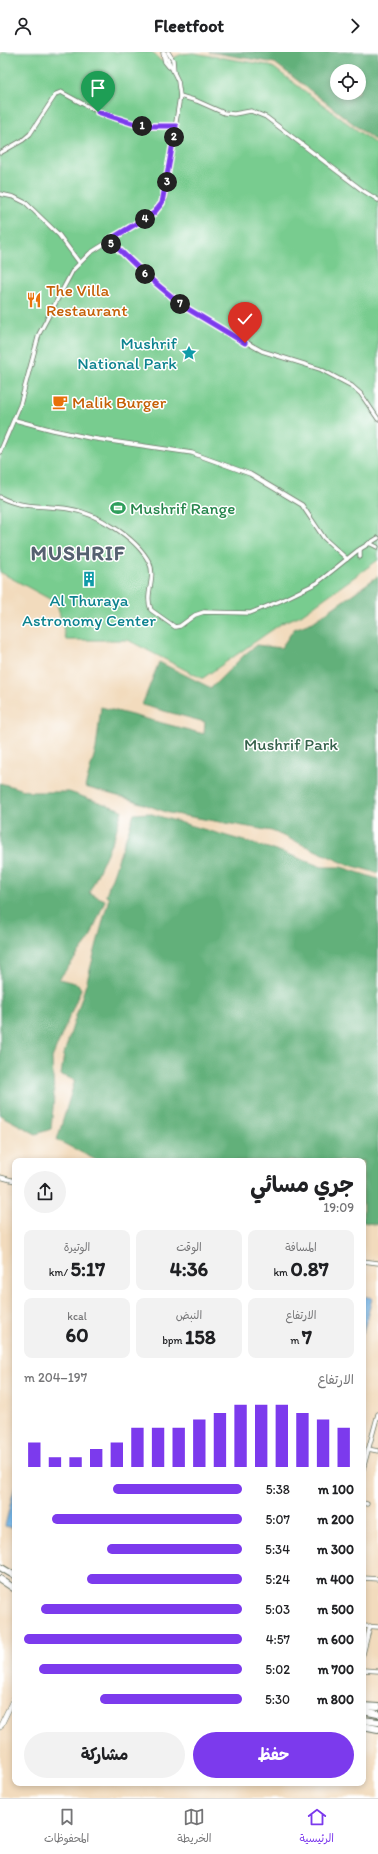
<!DOCTYPE html>
<html lang="ar">
<head>
<meta charset="utf-8">
<style>
	:root { --surface:#fff; --page:#f2f2f2; --text:#202124; --muted:#757577; --line:#e0e0e0; --accent:#7c3aed }
	body { margin:0; font-family:Itim,"Playpen Sans Arabic",sans-serif; background:var(--page); color:var(--text); direction:rtl; height:100vh; display:flex; flex-direction:column; font-size:15px; white-space:nowrap }
	* { box-sizing:border-box; margin:0 }
	p { font-size:13px; color:var(--muted) }
	.icon { flex:none; width:22px; height:22px; fill:none; stroke:currentColor; stroke-width:2; stroke-linecap:round; stroke-linejoin:round }
	.map { position:relative; flex:1; overflow:hidden; direction:ltr }
	.details { position:absolute; left:12px; top:1106px; width:354px; height:628px; display:flex; flex-direction:column; background:var(--surface); border-radius:8px; box-shadow:0 2px 6px #0003; direction:rtl }
	.details>* { flex:none }
	.buttons { position:absolute; left:330px; top:12px; display:grid; gap:8px }
	.buttons a { display:grid; place-items:center; width:36px; height:36px; border-radius:50%; background:var(--surface); box-shadow:0 2px 6px #0003; font-size:20px }
	.pin { position:absolute; display:grid; place-items:center; width:34px; height:34px; color:#fff; margin:-41px -17px; border-radius:50% 50% 50% 0; rotate:-45deg; box-shadow:0 0 4px #0007 }
	.pin .icon { rotate:45deg }
	.km { position:absolute; width:20px; height:20px; margin:-10px; border-radius:50%; background:#222; color:#fff; font-size:11px; line-height:20px; text-align:center }
	.round { display:grid; place-items:center; flex:none; width:42px; height:42px; border-radius:21px; background:var(--page) }
	.overview { display:flex; align-items:center; justify-content:space-between; height:68px; padding:0 12px }
	h1 { font-size:22px; font-weight:700; line-height:30px }
	.figures { display:grid; grid-template-columns:repeat(3,1fr); gap:6px; height:68px; padding:4px 12px }
	.figures div { display:grid; align-content:center; border-radius:8px; background:var(--page); text-align:center }
	.figures b { font-size:20px; font-weight:700 }
	.figures small { font-size:11px; font-weight:400 }
	.figures p { font-size:11px }
	.chart { height:112px; padding:8px 12px }
	.chart p { display:flex; justify-content:space-between }
	.chart svg { width:100%; height:72px; margin-top:4px; stroke:var(--accent); stroke-width:6 }
	.button { display:flex; gap:8px; margin-top:auto; padding:8px 12px }
	.button a { flex:1; height:46px; border-radius:24px; background:var(--accent); color:#fff; font-size:16px; font-weight:700; line-height:46px; text-align:center }
	.button a+a { background:var(--page); color:var(--text) }
	ul { padding:0 12px; list-style:none; font-size:13px }
	li { display:grid; grid-template-columns:64px 48px 1fr; align-items:center; height:30px }
	li i { height:10px; border-radius:5px; background:var(--accent) }
	header { display:flex; justify-content:space-between; align-items:center; height:52px; padding:0 12px; background:var(--surface); font-size:18px; font-weight:700 }
	.dock { display:flex; justify-content:space-around; align-items:center; height:56px; border-top:1px solid var(--line); background:var(--surface); font-size:11px; color:var(--muted) }
	.dock a { display:grid; justify-items:center; gap:2px }
	.dock .active { color:var(--accent) }
	.map>svg:first-child { display:block }
	.green { fill:#78cc8f; stroke:#4c8462 }
	.forest { fill:#62b07a; stroke:#407657; fill-rule:evenodd }
	.water { fill:#78baed; stroke:#4c7c90 }
	.lines { fill:none; stroke-linecap:round; stroke-linejoin:round }
	.street-casing { stroke:#697464; stroke-width:5 }
	.secondary-casing { stroke:#697464; stroke-width:6 }
	.highway-casing { stroke:#697464; stroke-width:8 }
	.street { stroke:#fff; stroke-width:3.5 }
	.secondary { stroke:#fff; stroke-width:5 }
	.highway { stroke:#fff; stroke-width:6 }
	.route-casing { stroke:#fff; stroke-width:8 }
	.route { stroke:#7c3aed; stroke-width:5 }
	.labels { text-anchor:middle; stroke-width:3; stroke-linejoin:round; paint-order:stroke }
	.food-label { font-size:17px; fill:#c56008; stroke:#fff; text-anchor:start }
	.culture-label { font-size:17px; fill:#0d838f; stroke:#fff; text-anchor:end }
	.leisure-label { font-size:17px; fill:#27864d; stroke:#fff; text-anchor:start }
	.park-label { font-size:17px; fill:#35614b; stroke:#fff }
	.district-label { font-size:21px; font-weight:bold; letter-spacing:1px; fill:#556170; stroke:#fff }
</style>
</head>
<body>
<header><svg class="icon" aria-label="forward" viewBox="0 0 24 24"><path d="M9 5l7 7-7 7"/></svg>Fleetfoot<svg class="icon" aria-label="person" viewBox="0 0 24 24"><circle cx="12" cy="8" r="4"/><path d="M4 21q1-7 8-7t8 7"/></svg></header>
<div class="map">
<svg width="378" height="1746" viewBox="0 0 378 1746">
	<rect width="100%" height="100%" fill="#fff"/>
	<filter id="ink" filterUnits="userSpaceOnUse"><feTurbulence type="fractalNoise" baseFrequency=".025" numOctaves="2"/><feDisplacementMap in="SourceGraphic" scale="8" xChannelSelector="R" yChannelSelector="G"/><feConvolveMatrix kernelMatrix="1 2 1 2 8 2 1 2 1" color-interpolation-filters="sRGB"/></filter>
	<filter id="wash" filterUnits="userSpaceOnUse"><feTurbulence type="fractalNoise" baseFrequency=".012" numOctaves="4" result="noise"/><feDisplacementMap in="SourceGraphic" scale="16" xChannelSelector="R" yChannelSelector="G"/><feGaussianBlur stdDeviation="0.9" result="paint"/><feColorMatrix in="noise" values="0 0 0 0 0 0 0 0 0 0 0 0 0 0 0 0 0 1.4 0 .05"/><feComposite in="paint" operator="in"/></filter>
	<g filter="url(#wash)">
		<rect width="100%" height="100%" fill="#f2dbbd"/>
		<polygon class="green" points="4,0 152,0 161,9 165,10 182,2 193,1 267,13 274,16 378,94 378,508 301,563 282,571 203,626 201,626 128,588 66,588 57,551 0,520 0,2"/>
		<g class="forest">
			<path d="M209,0H378V91L275,11ZM337,19H359V41H337Z"/>
			<polygon points="378,524 378,639 372,637 378,641 378,821 346,812 272,779 169,761 132,748 85,735 96,697 101,655 204,682 205,670 142,653 159,610 211,636 243,604 256,593 281,596 294,577 313,570"/>
			<polygon points="0,731 31,740 69,740 122,758 115,783 89,841 105,848 89,888 59,927 78,932 81,937 52,1006 54,1045 51,1077 36,1082 0,1063"/>
			<polygon points="148,761 285,801 322,815 341,815 378,827 378,1173 363,1170 363,1109 98,1109 57,1088 75,1028 61,1023 64,1002 87,929 109,846 106,843 134,762"/>
		</g>
		<g class="water">
			<polygon points="363,1244 372,1246 363,1281"/>
			<polygon points="15,1434 15,1476 5,1474"/>
		</g>
	</g>
	<g filter="url(#ink)">
		<g class="lines">
			<g class="street-casing">
				<g id="street">
					<polyline points="168,0 173,8 174,20"/>
					<polyline points="163,1 165,10 169,15"/>
					<polyline points="180,44 197,49 224,61 234,62 251,59 266,65 362,138 378,148"/>
					<polyline points="0,101 23,88 30,82 56,42 61,40 98,60 137,73 148,75 176,74"/>
					<polyline points="0,142 14,145 26,151 59,183 79,210"/>
					<polyline points="109,189 147,224 190,259 262,299 320,317 352,334 361,342 378,367"/>
					<polyline points="15,368 53,378 90,386 192,401 250,422 302,453 324,486 347,507"/>
					<polyline points="0,400 20,353 39,282 73,218 90,201 154,161 164,148 180,44 178,29 164,0"/>
					<path d="M0,445C22,457 45,453 69,457C96,461 136,485 149,510C157,525 144,542 151,558L175,575L180,574L195,563L204,560L250,561L280,549L317,531L357,499L378,486"/>
					<polyline points="369,491 377,495"/>
					<polyline points="360,497 360,505"/>
					<polyline points="0,1125 15,1129"/>
					<polyline points="363,1209 378,1211"/>
					<polyline points="368,1397 378,1399"/>
					<polyline points="363,1417 378,1362"/>
					<polyline points="363,1451 367,1452"/>
					<polyline points="363,1526 378,1527"/>
					<polyline points="363,1574 378,1575"/>
					<polyline points="363,1602 370,1574"/>
					<polyline points="363,1618 378,1619"/>
				</g>
			</g>
			<g class="secondary-casing">
				<polyline id="secondary" points="0,1675 15,1644"/>
			</g>
			<g class="highway-casing">
				<g id="highway">
					<polyline points="0,1515 15,1524"/>
					<polyline points="0,1527 15,1537"/>
					<polyline points="363,1654 378,1655"/>
					<polyline points="363,1659 378,1662"/>
					<polyline points="363,1668 378,1670"/>
					<polyline points="363,1674 378,1677"/>
				</g>
			</g>
			<use href="#street" class="street"/>
			<use href="#secondary" class="secondary"/>
			<use href="#highway" class="highway"/>
		</g>
	</g>
	<g class="lines" filter="url(#ink)">
		<g class="route-casing">
			<polyline id="route" points="98,60 141,74 176,74 162,151 154,161 109,188 147,224 183,254 245,291"/>
		</g>
		<use href="#route" class="route"/>
	</g>
	<defs>
		<g id="restaurant-bare" transform="scale(1.2)"><path d="M-5-6h1v4h1v-4h1v4h1v-4h1v5L-1.5 .5V6h-2V.5L-5-1ZM5-6V6H3V1.5H1.5Q1.5-4 5-6Z" fill="#e8710a" stroke="#fff" stroke-width="2.5" paint-order="stroke"/></g>
		<g id="sight-bare" transform="scale(1.2)"><path d="M0-6L1.8-2.2L6-1.7L2.9 1.2L3.7 5.4L0 3.3L-3.7 5.4L-2.9 1.2L-6-1.7L-1.8-2.2Z" fill="#0f9aa8" stroke="#fff" stroke-width="2.5" paint-order="stroke"/></g>
		<g id="cafe-bare" transform="scale(1.2)"><path d="M-5.5-4.5H6V0H3Q3 3.5 0 3.5H-2.5Q-5.5 3.5-5.5 0ZM3-3.2v2h1.7v-2ZM-6 4.5H4V6H-6Z" fill="#e8710a" stroke="#fff" stroke-width="2.5" paint-order="stroke"/></g>
		<g id="stadium-bare" transform="scale(1.2)"><path d="M0-5a6.5 5 0 1 0 0 10a6.5 5 0 1 0 0-10ZM-3.5-1.8h7v3.6h-7Z" fill="#2e9e5b" stroke="#fff" stroke-width="2.5" paint-order="stroke"/></g>
		<g id="building-bare" transform="scale(1.2)"><path d="M-4-6H4V6H1V3H-1V6H-4ZM-2.5-4.3h1.7v1.8h-1.7ZM.8-4.3h1.7v1.8H.8ZM-2.5-1h1.7V.8h-1.7ZM.8-1h1.7V.8H.8Z" fill="#0f9aa8" stroke="#fff" stroke-width="2.5" paint-order="stroke"/></g>
	</defs>
	<g fill-rule="evenodd">
		<use href="#restaurant-bare" x="34" y="248"/>
		<use href="#sight-bare" x="189" y="301"/>
		<use href="#cafe-bare" x="60" y="350"/>
		<use href="#stadium-bare" x="118" y="456"/>
		<use href="#building-bare" x="89" y="527"/>
	</g>
	<g class="labels">
		<g class="food-label">
			<text x="46" y="244">The Villa<tspan x="46" dy="20">Restaurant</tspan></text>
			<text x="72" y="356">Malik Burger</text>
		</g>
		<g class="culture-label">
			<text x="177" y="297">Mushrif<tspan x="177" dy="20">National Park</tspan></text>
			<text x="89" y="554" text-anchor="middle">Al Thuraya<tspan x="89" dy="20">Astronomy Center</tspan></text>
		</g>
		<g class="leisure-label">
			<text x="130" y="462">Mushrif Range</text>
		</g>
		<g class="park-label">
			<text x="291" y="698">Mushrif Park</text>
		</g>
		<g class="district-label">
			<text x="78" y="508">MUSHRIF</text>
		</g>
	</g>
</svg>
<div class="buttons">
<a><svg class="icon" aria-label="locate" viewBox="0 0 24 24"><circle cx="12" cy="12" r="6"/><path d="M12 2v4M12 18v4M2 12h4M18 12h4"/></svg></a>
</div>
<div class="pin" style="left:98px;top:60px;background:#1e9e55"><svg class="icon" aria-label="arrive" viewBox="0 0 24 24"><path d="M6 21V4h12l-3 4 3 4H6"/></svg></div>
<div class="pin" style="left:245px;top:291px;background:#d93025"><svg class="icon" aria-label="check" viewBox="0 0 24 24"><path d="M5 12l5 5 9-10"/></svg></div>
<b class="km" style="left:142px;top:74px">1</b>
<b class="km" style="left:174px;top:85px">2</b>
<b class="km" style="left:167px;top:130px">3</b>
<b class="km" style="left:145px;top:167px">4</b>
<b class="km" style="left:111px;top:192px">5</b>
<b class="km" style="left:145px;top:222px">6</b>
<b class="km" style="left:180px;top:252px">7</b>
<section class="details">
<div class="overview"><div><h1>جري مسائي</h1><p>19:09</p></div><a class="round"><svg class="icon" aria-label="share" viewBox="0 0 24 24"><path d="M12 15V3M7 8l5-5 5 5M5 13v7h14v-7"/></svg></a></div>
<div class="figures">
<div><p>المسافة</p><b>0.87<small> km</small></b></div>
<div><p>الوقت</p><b>4:36</b></div>
<div><p>الوتيرة</p><b>5:17<small> /km</small></b></div>
</div>
<div class="figures">
<div><p>الارتفاع</p><b>7<small> m</small></b></div>
<div><p>النبض</p><b>158<small> bpm</small></b></div>
<div><p>kcal</p><b>60</b></div>
</div>
<div class="chart"><p><span>الارتفاع</span>197–204 m</p>
<svg viewBox="0 0 160 44" preserveAspectRatio="none"><path d="M5 44V29M15 44V38M25 44V38M35 44V33M45 44V29M55 44V20M65 44V20M75 44V20M85 44V15M95 44V11M105 44V6M115 44V6M125 44V6M135 44V11M145 44V15M155 44V20"/></svg>
</div>
<ul>
<li><b>100 m</b>5:38<i style="width:59%"></i></li>
<li><b>200 m</b>5:07<i style="width:87%"></i></li>
<li><b>300 m</b>5:34<i style="width:62%"></i></li>
<li><b>400 m</b>5:24<i style="width:71%"></i></li>
<li><b>500 m</b>5:03<i style="width:92%"></i></li>
<li><b>600 m</b>4:57<i style="width:100%"></i></li>
<li><b>700 m</b>5:02<i style="width:93%"></i></li>
<li><b>800 m</b>5:30<i style="width:65%"></i></li>
</ul>
<div class="button"><a>حفظ</a><a>مشاركة</a></div>
</section>
</div>
<nav class="dock">
<a class="active"><svg class="icon" aria-label="home" viewBox="0 0 24 24"><path d="M3 11l9-7 9 7M6 9v11h12V9"/></svg>الرئيسية</a>
<a><svg class="icon" aria-label="map" viewBox="0 0 24 24"><path d="M3 6l6-2 6 2 6-2v14l-6 2-6-2-6 2zM9 4v14M15 6v14"/></svg>الخريطة</a>
<a><svg class="icon" aria-label="saved" viewBox="0 0 24 24"><path d="M7 4h10v16l-5-4-5 4z"/></svg>المحفوظات</a>
</nav>
</body>
</html>
